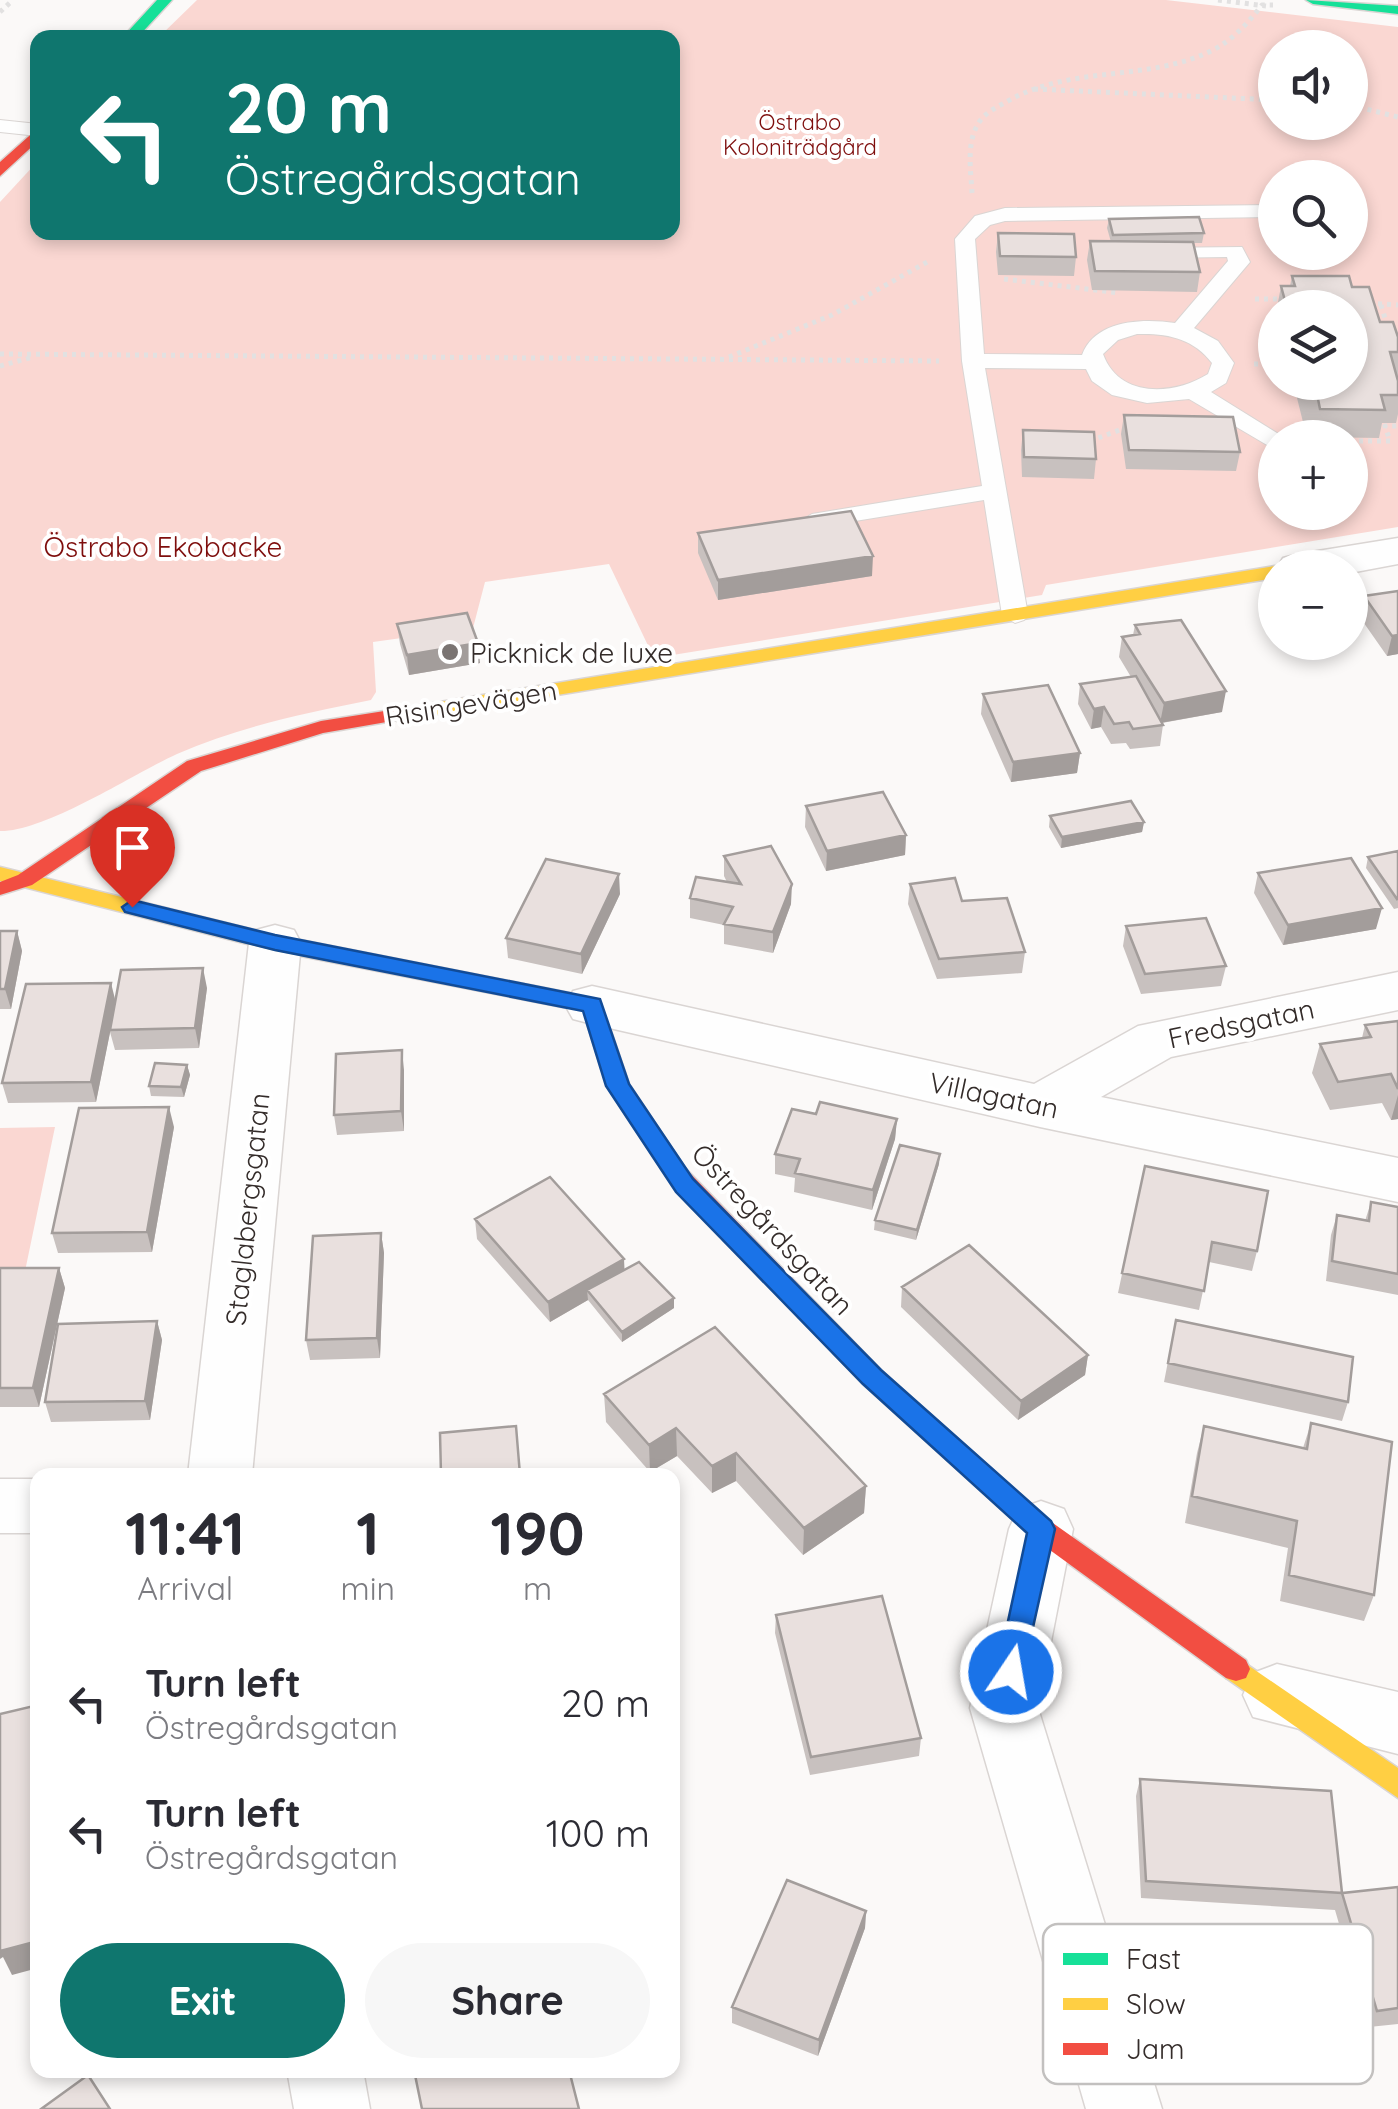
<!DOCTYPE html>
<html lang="en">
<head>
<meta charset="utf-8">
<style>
	:root { --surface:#fff; --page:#f7f7f7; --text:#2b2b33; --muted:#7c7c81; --accent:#0f766e }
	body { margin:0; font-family:Quicksand,sans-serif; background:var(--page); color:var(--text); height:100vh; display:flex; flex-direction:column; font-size:38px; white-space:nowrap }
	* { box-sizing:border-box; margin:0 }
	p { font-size:32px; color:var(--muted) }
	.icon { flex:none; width:55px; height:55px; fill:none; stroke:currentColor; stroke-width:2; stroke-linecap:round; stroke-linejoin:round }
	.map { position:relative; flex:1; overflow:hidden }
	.side { position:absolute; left:30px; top:1468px; width:650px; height:610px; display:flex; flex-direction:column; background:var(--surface); border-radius:20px; box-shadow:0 5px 15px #0003 }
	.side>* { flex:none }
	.guide { position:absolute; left:30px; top:30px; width:650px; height:210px; border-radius:20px; box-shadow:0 5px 15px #0003; background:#0f766e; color:#fff; overflow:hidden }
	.controls { position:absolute; left:1258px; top:30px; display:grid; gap:20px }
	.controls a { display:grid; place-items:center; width:110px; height:110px; border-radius:50%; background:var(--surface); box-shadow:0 5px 15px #0003; font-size:50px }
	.pin { position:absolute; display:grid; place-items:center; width:85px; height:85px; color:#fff; margin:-102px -42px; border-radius:50% 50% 50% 0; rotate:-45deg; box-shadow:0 0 10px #0007 }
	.pin .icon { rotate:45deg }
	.me { position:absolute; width:110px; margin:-55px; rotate:12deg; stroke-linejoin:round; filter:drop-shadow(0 0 8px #0008) }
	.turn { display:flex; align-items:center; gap:35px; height:210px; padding:0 30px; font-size:45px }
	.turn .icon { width:130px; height:130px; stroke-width:2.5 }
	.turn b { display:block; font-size:70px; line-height:85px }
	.eta { display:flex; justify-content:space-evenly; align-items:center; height:170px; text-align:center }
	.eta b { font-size:60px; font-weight:700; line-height:70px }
	.action { display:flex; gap:20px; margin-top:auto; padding:20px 30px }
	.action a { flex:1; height:115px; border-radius:60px; background:var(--accent); color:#fff; font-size:40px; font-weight:700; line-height:115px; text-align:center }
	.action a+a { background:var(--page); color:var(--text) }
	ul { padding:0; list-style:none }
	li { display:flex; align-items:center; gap:30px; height:130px; padding:0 30px }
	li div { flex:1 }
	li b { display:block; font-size:38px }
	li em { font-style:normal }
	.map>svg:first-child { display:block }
</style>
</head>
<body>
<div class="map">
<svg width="1398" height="2109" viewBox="0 0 1398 2109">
	<rect width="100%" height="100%" fill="#fbf9f8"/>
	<path fill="#fad7d2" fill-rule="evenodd" d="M 197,0 L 1166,0 L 1398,27 L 1398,527 L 1046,585 L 1042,595 L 654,658 L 609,564 L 485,582 L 473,628 L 373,642 L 376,692 L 371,700 C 305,713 239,727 177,754 C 133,774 45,832 0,831 L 0,202 L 37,162 L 38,232 L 672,232 L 672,38 L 159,37 ZM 1275,48 L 1350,48 L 1350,122 L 1275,122 ZM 1275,178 L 1350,178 L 1350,252 L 1275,252 ZM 1275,308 L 1350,308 L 1350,382 L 1275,382 ZM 1275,438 L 1350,438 L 1350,512 L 1275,512 Z
		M 55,1127 L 24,1276 L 0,1277 L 0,1128 Z"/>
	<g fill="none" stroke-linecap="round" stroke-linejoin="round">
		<g stroke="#dad5d3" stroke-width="2">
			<path id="lane" d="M 0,120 L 38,124 L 38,136 L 0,132 Z
				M 1275,205 L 1275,217 L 1005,221 L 990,225 L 975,239 L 984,354 L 1082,355 C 1095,320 1142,318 1175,323 L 1228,261 L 1227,257 L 1156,258 L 1149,256 L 1145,252 L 1149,248 L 1242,247 L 1250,262 L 1194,328 L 1218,341 L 1234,363 L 1226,383 L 1211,392 L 1285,438 L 1275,438 L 1275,447 L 1267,445 L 1189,399 L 1147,403 L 1112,395 L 1092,381 L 1086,369 L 985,368 L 1028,615 L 1024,620 L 1015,623 L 1002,615 L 984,500 L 812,528 L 800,521 L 812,514 L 982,486 L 962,361 L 955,239 L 975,216 L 1005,208 ZM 1137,334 C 1167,333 1193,338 1212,363 L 1208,374 C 1173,396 1119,398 1103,354 L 1118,340 Z"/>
		</g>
		<g stroke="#dad5d3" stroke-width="3">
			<path id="street" d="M 1398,538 L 1398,564 L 1350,573 L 1350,568 L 1277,568 L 1283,558 L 1299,554 Z
				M 275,925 L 294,930 L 301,943 L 252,1475 L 188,1475 L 249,943 L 256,930 Z
				M 1398,972 L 1398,1010 L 1171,1057 L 1101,1097 L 1398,1158 L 1398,1202 L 1040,1127 L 592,1024 L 573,1019 L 565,1005 L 573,991 L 592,986 L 1034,1084 L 1138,1026 Z
				M 0,1479 L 38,1479 L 38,1533 L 0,1533 Z
				M 1041,1501 L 1064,1509 L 1073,1529 L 1038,1708 L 1162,2109 L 1086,2109 L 970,1708 L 1009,1529 L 1018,1509 Z
				M 1277,1664 L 1398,1692 L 1398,1754 L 1253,1717 L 1243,1695 L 1253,1673 Z
				M 287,2070 L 363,2070 L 370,2109 L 294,2109 Z"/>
		</g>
		<g stroke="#dad5d3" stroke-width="3">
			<path id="fast" d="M 157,0 L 172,0 L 137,38 L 122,38 Z
				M 1306,0 L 1398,6 L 1398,14 L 1313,4 Z"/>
		</g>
		<g stroke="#dad5d3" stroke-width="3">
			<path id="slow" d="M 1275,566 L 1279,568 L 1275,568 L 1275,578 L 397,721 L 387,715 L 397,709 Z
				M 0,867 L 275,935 L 600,999 L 629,1084 L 689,1174 L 685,1180 L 669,1180 L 607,1086 L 583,1011 L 275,951 L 0,881 Z
				M 1236,1657 L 1398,1768 L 1398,1798 L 1226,1678 L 1222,1669 L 1226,1660 Z"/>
		</g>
		<g stroke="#dad5d3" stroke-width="3">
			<path id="jam" d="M 38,128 L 38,141 L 0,176 L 0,162 Z
				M 397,709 L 404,711 L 407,715 L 404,719 L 323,733 L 201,771 L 32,885 L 0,895 L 0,882 L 18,875 L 187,761 L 321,721 Z
				M 677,1165 L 685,1168 L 881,1370 L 1050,1521 L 1246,1660 L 1250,1669 L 1246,1678 L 1236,1681 L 1226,1678 L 1032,1537 L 863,1384 L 669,1180 L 665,1174 L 669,1168 Z"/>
		</g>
		<path stroke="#e2e1e1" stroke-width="5" stroke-dasharray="4 5" stroke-linecap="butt" d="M 1218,0 L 1266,6
			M 0,12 L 13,0
			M 1034,89 L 1275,100
			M 1350,105 L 1398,117
			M 972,193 C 971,171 966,144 978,124 C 984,113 997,107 1008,101 C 1071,65 1147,82 1211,51 C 1233,40 1247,24 1262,5 L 1273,5
			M 1004,279 L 1120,293
			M 1255,299 L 1287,299
			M 1369,303 L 1398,305
			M 1381,305 L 1388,328
			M 0,354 L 939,361
			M 729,357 L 832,315 L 929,261
			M 1254,364 L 1275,364
			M 0,366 L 33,357
			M 1090,441 L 1125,428
			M 1350,441 L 1390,441 L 1385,426 L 1398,426"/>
		<use href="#lane" fill="#fefefe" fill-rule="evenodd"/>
		<use href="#street" fill="#fefefe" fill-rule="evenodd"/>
		<use href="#fast" fill="#16e098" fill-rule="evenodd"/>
		<use href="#slow" fill="#ffcf43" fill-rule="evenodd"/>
		<use href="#jam" fill="#f24e42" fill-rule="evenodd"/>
	</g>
	<path fill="#c8c1bf" d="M 1109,219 L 1204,233 L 1202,243 L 1193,243 L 1200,272 L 1197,292 L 1092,290 L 1087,260 L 1090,241 L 1111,242 L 1107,228 Z
		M 998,233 L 1076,257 L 1074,276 L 998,275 L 996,252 Z
		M 1292,276 L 1352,287 L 1380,322 L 1398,337 L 1398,414 L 1396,423 L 1382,423 L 1379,438 L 1315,437 L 1311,422 L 1303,422 L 1293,382 L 1350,382 L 1350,308 L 1277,308 L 1281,286 L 1290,286 Z
		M 1124,415 L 1240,452 L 1236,471 L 1126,469 L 1121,434 Z
		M 1023,430 L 1096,459 L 1094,479 L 1022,477 L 1021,450 Z
		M 698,533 L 872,576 L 718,600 L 698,553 Z
		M 1398,591 L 1398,654 L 1387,656 L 1359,616 L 1364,596 Z
		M 397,624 L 480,663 L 409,675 L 400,644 Z
		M 1135,625 L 1222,712 L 1162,723 L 1163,725 L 1160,746 L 1130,749 L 1126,743 L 1111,744 L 1101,727 L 1091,729 L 1078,704 L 1080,684 L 1131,677 L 1119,657 L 1122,637 L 1133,635 Z
		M 983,694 L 1080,753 L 1077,773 L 1011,782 L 981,714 Z
		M 806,806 L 906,835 L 905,855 L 826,871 L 805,827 Z
		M 1050,816 L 1144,822 L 1142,832 L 1061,848 L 1049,827 Z
		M 1398,851 L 1398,908 L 1394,909 L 1366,868 L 1368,857 Z
		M 724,856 L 791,904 L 773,953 L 724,944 L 724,925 L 690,918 L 690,898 L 727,882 L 724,876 Z
		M 1258,873 L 1376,929 L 1283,945 L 1254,893 Z
		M 910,884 L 962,901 L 1025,952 L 1022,973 L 937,979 L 908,904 Z
		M 620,894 L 582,974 L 508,958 L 506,938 Z
		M 1126,926 L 1226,966 L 1221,986 L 1141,994 L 1123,946 Z
		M 0,931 L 17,931 L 22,951 L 11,1009 L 0,1009 Z
		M 207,988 L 199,1048 L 115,1050 L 110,1032 L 96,1102 L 8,1103 L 2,1083 L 115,1000 Z
		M 1398,1021 L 1398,1119 L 1391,1120 L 1382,1103 L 1330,1110 L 1312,1073 L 1320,1044 L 1362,1038 L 1365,1025 Z
		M 187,1065 L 190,1075 L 184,1097 L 151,1096 L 149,1086 Z
		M 404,1070 L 404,1131 L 337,1135 L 334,1115 Z
		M 816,1114 L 897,1119 L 895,1139 L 872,1210 L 794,1192 L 795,1178 L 775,1174 L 775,1154 Z
		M 174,1127 L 152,1252 L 58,1253 L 52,1233 Z
		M 939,1164 L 916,1240 L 874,1230 L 875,1220 Z
		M 1145,1166 L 1257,1251 L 1252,1271 L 1209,1262 L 1199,1310 L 1118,1293 Z
		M 1371,1202 L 1398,1207 L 1398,1295 L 1326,1281 L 1331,1235 L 1337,1215 L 1365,1221 Z
		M 475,1219 L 624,1259 L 624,1270 L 674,1308 L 622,1342 L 588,1300 L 550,1322 L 477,1239 Z
		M 381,1233 L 384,1253 L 380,1358 L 310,1360 L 306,1340 Z
		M 0,1268 L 59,1268 L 65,1288 L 39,1407 L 0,1407 Z
		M 902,1287 L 1088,1355 L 1085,1375 L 1018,1420 L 901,1307 Z
		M 1176,1320 L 1348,1402 L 1342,1421 L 1164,1382 Z
		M 157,1321 L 162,1340 L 150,1420 L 51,1422 L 45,1402 Z
		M 604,1394 L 866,1486 L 864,1513 L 803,1555 L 736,1481 L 712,1493 L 677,1456 L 650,1472 L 606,1422 Z
		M 1311,1423 L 1374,1595 L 1364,1621 L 1280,1601 L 1288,1548 L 1185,1523 L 1197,1453 L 1204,1426 L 1303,1448 Z
		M 776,1615 L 921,1738 L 919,1756 L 810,1775 L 775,1633 Z
		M 1140,1779 L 1342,1893 L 1398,1887 L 1398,2024 L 1369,2027 L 1335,1910 L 1141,1898 L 1136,1796 Z
		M 866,1911 L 865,1928 L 818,2056 L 732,2023 L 732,2007 Z"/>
	<path fill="#a39d9b" d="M 873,556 L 872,576 L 718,600 L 718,580 Z
		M 1398,635 L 1398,654 L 1387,656 L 1392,636 Z
		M 478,643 L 480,663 L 409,675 L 407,655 Z
		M 1226,691 L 1222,712 L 1160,723 L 1164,703 Z
		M 1104,707 L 1101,727 L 1091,729 L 1094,709 Z
		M 1080,753 L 1077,773 L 1011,782 L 1013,762 Z
		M 1144,822 L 1142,832 L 1061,848 L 1062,837 Z
		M 906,835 L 905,855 L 826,871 L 827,851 Z
		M 619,874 L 620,894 L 582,974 L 581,954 Z
		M 792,884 L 791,904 L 773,953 L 773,932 Z
		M 1382,908 L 1376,929 L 1283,945 L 1288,925 Z
		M 17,931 L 22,951 L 11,1009 L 5,989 Z
		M 203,968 L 207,988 L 199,1048 L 195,1028 Z
		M 111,983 L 116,1003 L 96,1102 L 91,1082 Z
		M 402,1050 L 404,1070 L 404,1131 L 401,1111 Z
		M 187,1065 L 190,1075 L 184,1097 L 181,1087 Z
		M 1398,1095 L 1398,1119 L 1391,1120 Z
		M 169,1107 L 174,1127 L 152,1252 L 147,1232 Z
		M 897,1119 L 895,1139 L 872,1210 L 873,1190 Z
		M 940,1154 L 939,1164 L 916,1240 L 917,1230 Z
		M 381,1233 L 384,1253 L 380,1358 L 377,1338 Z
		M 624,1259 L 625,1279 L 587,1290 L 588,1300 L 550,1322 L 548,1302 Z
		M 59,1268 L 65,1288 L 39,1407 L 33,1388 Z
		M 674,1298 L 674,1308 L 622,1342 L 622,1332 Z
		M 157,1321 L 162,1340 L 150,1420 L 145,1401 Z
		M 1088,1355 L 1085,1375 L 1018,1420 L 1021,1401 Z
		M 676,1428 L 677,1456 L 650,1472 L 649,1445 Z
		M 736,1453 L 736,1481 L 712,1493 L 712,1466 Z
		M 866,1486 L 864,1513 L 803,1555 L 804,1528 Z
		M 866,1911 L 865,1928 L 818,2056 L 819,2040 Z
		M 0,1937 L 38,1941 L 38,1968 L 12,1975 L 3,1957 L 0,1959 Z"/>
	<path fill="#e9e0de" stroke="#a39d9b" stroke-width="2.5" d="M 1199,217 L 1204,233 L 1113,235 L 1109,219 Z
		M 998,233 L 1074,234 L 1076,257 L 1000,256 Z
		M 1090,241 L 1193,242 L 1200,272 L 1095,271 Z
		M 1292,276 L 1349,276 L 1352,287 L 1369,287 L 1380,322 L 1393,322 L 1398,337 L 1398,352 L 1390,352 L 1398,381 L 1398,395 L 1381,395 L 1385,410 L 1320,409 L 1317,394 L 1309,394 L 1306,382 L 1350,382 L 1350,308 L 1287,308 L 1281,286 L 1295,286 Z
		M 1124,415 L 1233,417 L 1240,452 L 1129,450 Z
		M 1023,430 L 1094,432 L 1096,459 L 1024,457 Z
		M 851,511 L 873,556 L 718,580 L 698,533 Z
		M 1398,591 L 1398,635 L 1392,636 L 1364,596 Z
		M 467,613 L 478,643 L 407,655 L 397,624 Z
		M 1181,620 L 1226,691 L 1164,703 L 1122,637 L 1140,634 L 1135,625 Z
		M 1136,676 L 1163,725 L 1133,729 L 1129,722 L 1114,724 L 1104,707 L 1094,709 L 1080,684 Z
		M 1048,685 L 1080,753 L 1013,762 L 983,694 Z
		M 883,792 L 906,835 L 827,851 L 806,806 Z
		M 1131,801 L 1144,822 L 1062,837 L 1050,816 Z
		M 771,846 L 792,884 L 773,932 L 724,924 L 733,907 L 690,898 L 696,877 L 741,884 L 724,856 Z
		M 1398,851 L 1398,898 L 1397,899 L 1368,857 Z
		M 1351,858 L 1382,908 L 1288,925 L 1258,873 Z
		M 546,859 L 619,874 L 581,954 L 506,938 Z
		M 955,878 L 962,901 L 1007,898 L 1025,952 L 939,959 L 910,884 Z
		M 1206,918 L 1226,966 L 1145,974 L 1126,926 Z
		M 0,931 L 17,931 L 5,989 L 0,989 Z
		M 203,968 L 195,1028 L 110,1030 L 121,970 Z
		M 111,983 L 91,1082 L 2,1083 L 26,984 Z
		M 1398,1021 L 1398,1089 L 1391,1074 L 1338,1082 L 1320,1044 L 1371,1037 L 1365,1025 Z
		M 402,1050 L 401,1111 L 334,1115 L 336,1054 Z
		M 155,1063 L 187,1065 L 181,1087 L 149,1086 Z
		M 820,1102 L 897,1119 L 873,1190 L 795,1173 L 800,1159 L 775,1154 L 792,1109 L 816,1114 Z
		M 169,1107 L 147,1232 L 52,1233 L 79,1108 Z
		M 900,1145 L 940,1154 L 917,1230 L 875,1220 Z
		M 1145,1166 L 1268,1191 L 1257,1251 L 1212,1242 L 1204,1291 L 1122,1273 Z
		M 550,1177 L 624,1259 L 548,1302 L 475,1219 Z
		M 1371,1202 L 1398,1207 L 1398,1274 L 1332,1261 L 1337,1215 L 1369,1221 Z
		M 381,1233 L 377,1338 L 306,1340 L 313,1236 Z
		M 969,1245 L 1088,1355 L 1021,1401 L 902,1287 Z
		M 639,1262 L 674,1298 L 622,1332 L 587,1290 Z
		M 0,1268 L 59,1268 L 33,1388 L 0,1388 Z
		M 1176,1320 L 1353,1357 L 1348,1402 L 1168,1363 Z
		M 157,1321 L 145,1401 L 45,1402 L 58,1324 Z
		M 715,1327 L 866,1486 L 804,1528 L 736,1453 L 712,1466 L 676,1428 L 649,1445 L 604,1394 Z
		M 1311,1423 L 1392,1442 L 1374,1595 L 1289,1575 L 1297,1521 L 1192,1496 L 1204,1426 L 1307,1449 Z
		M 516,1426 L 520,1475 L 441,1475 L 440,1433 Z
		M 882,1596 L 921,1738 L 811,1757 L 776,1615 Z
		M 38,1705 L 38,1941 L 0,1951 L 0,1714 Z
		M 1140,1779 L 1331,1791 L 1342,1893 L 1398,1887 L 1398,2008 L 1377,2011 L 1342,1893 L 1146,1881 Z
		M 787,1880 L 866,1911 L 819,2040 L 732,2007 Z
		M 414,2070 L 569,2070 L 579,2109 L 422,2109 Z
		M 88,2075 L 110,2109 L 41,2109 Z"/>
	<path fill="#1a73e8" stroke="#114b97" stroke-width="2.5" d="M 132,900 L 275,935 L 600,999 L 629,1084 L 693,1179 L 881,1370 L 1051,1521 L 1055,1529 L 1021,1681 L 1011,1685 L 1001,1681 L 997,1672 L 1027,1533 L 863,1384 L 676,1192 L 606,1086 L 583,1011 L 275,950 L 125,912 L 122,907 Z"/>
	<circle fill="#7a7472" stroke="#fff" stroke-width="4" cx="450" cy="652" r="10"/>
	<g text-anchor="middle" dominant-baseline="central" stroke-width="8" stroke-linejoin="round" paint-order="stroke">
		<g font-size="22" fill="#7e0d0c" stroke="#fff">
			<text x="800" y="122">Östrabo<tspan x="800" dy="25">Koloniträdgård</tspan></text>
		</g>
		<g font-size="28" fill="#7e0d0c" stroke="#fff">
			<text x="163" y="546">Östrabo Ekobacke</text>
		</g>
		<g font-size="28" fill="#342c2a" stroke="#fff" text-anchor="start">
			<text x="470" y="652">Picknick de luxe</text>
		</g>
		<g font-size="28" fill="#342c2a" stroke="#fff">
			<text transform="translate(471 703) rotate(-9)">Risingevägen</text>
			<text transform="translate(1241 1023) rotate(-12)">Fredsgatan</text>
			<text transform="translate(994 1095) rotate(12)">Villagatan</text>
			<text transform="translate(247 1209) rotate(-84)">Staglabergsgatan</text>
			<text transform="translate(773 1229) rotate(47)">Östregårdsgatan</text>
		</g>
	</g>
	<rect x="1043" y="1924" width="330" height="160" rx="15" fill="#fff" stroke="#c2c0bf" stroke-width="2.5"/>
	<rect x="1063" y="1953" width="45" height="12" fill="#16e098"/>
	<rect x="1063" y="1998" width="45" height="12" fill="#ffcf43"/>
	<rect x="1063" y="2043" width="45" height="12" fill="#f24e42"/>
	<g font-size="28" fill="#342c2a">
		<text x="1126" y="1969">Fast</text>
		<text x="1126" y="2014">Slow</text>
		<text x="1126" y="2059">Jam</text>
	</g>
</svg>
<div class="controls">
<a><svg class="icon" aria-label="sound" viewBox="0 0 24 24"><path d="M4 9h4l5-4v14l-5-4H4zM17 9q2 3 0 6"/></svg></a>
<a><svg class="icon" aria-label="search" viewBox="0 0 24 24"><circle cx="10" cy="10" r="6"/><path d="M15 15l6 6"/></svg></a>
<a><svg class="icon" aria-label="layers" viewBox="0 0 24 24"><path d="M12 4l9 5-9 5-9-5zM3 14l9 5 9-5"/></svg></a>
<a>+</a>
<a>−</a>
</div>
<div class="pin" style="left:132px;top:907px;background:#d93025"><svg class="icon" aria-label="arrive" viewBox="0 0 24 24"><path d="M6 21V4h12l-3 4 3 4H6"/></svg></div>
<svg class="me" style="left:1011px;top:1672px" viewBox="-20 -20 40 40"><circle r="17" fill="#1a73e8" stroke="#fff" stroke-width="3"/><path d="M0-11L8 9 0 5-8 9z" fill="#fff"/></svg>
<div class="guide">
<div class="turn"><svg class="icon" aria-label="left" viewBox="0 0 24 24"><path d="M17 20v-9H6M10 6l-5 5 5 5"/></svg><div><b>20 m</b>Östregårdsgatan</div></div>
</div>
<section class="side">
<div class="eta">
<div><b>11:41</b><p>Arrival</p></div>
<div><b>1</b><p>min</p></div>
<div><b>190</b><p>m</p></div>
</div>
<ul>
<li><svg class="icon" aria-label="left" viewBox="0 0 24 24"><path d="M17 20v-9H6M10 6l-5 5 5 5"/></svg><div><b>Turn left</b><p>Östregårdsgatan</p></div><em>20 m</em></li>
<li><svg class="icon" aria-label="left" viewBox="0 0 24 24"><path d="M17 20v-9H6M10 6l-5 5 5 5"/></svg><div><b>Turn left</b><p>Östregårdsgatan</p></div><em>100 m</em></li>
</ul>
<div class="action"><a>Exit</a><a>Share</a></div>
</section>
</div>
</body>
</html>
